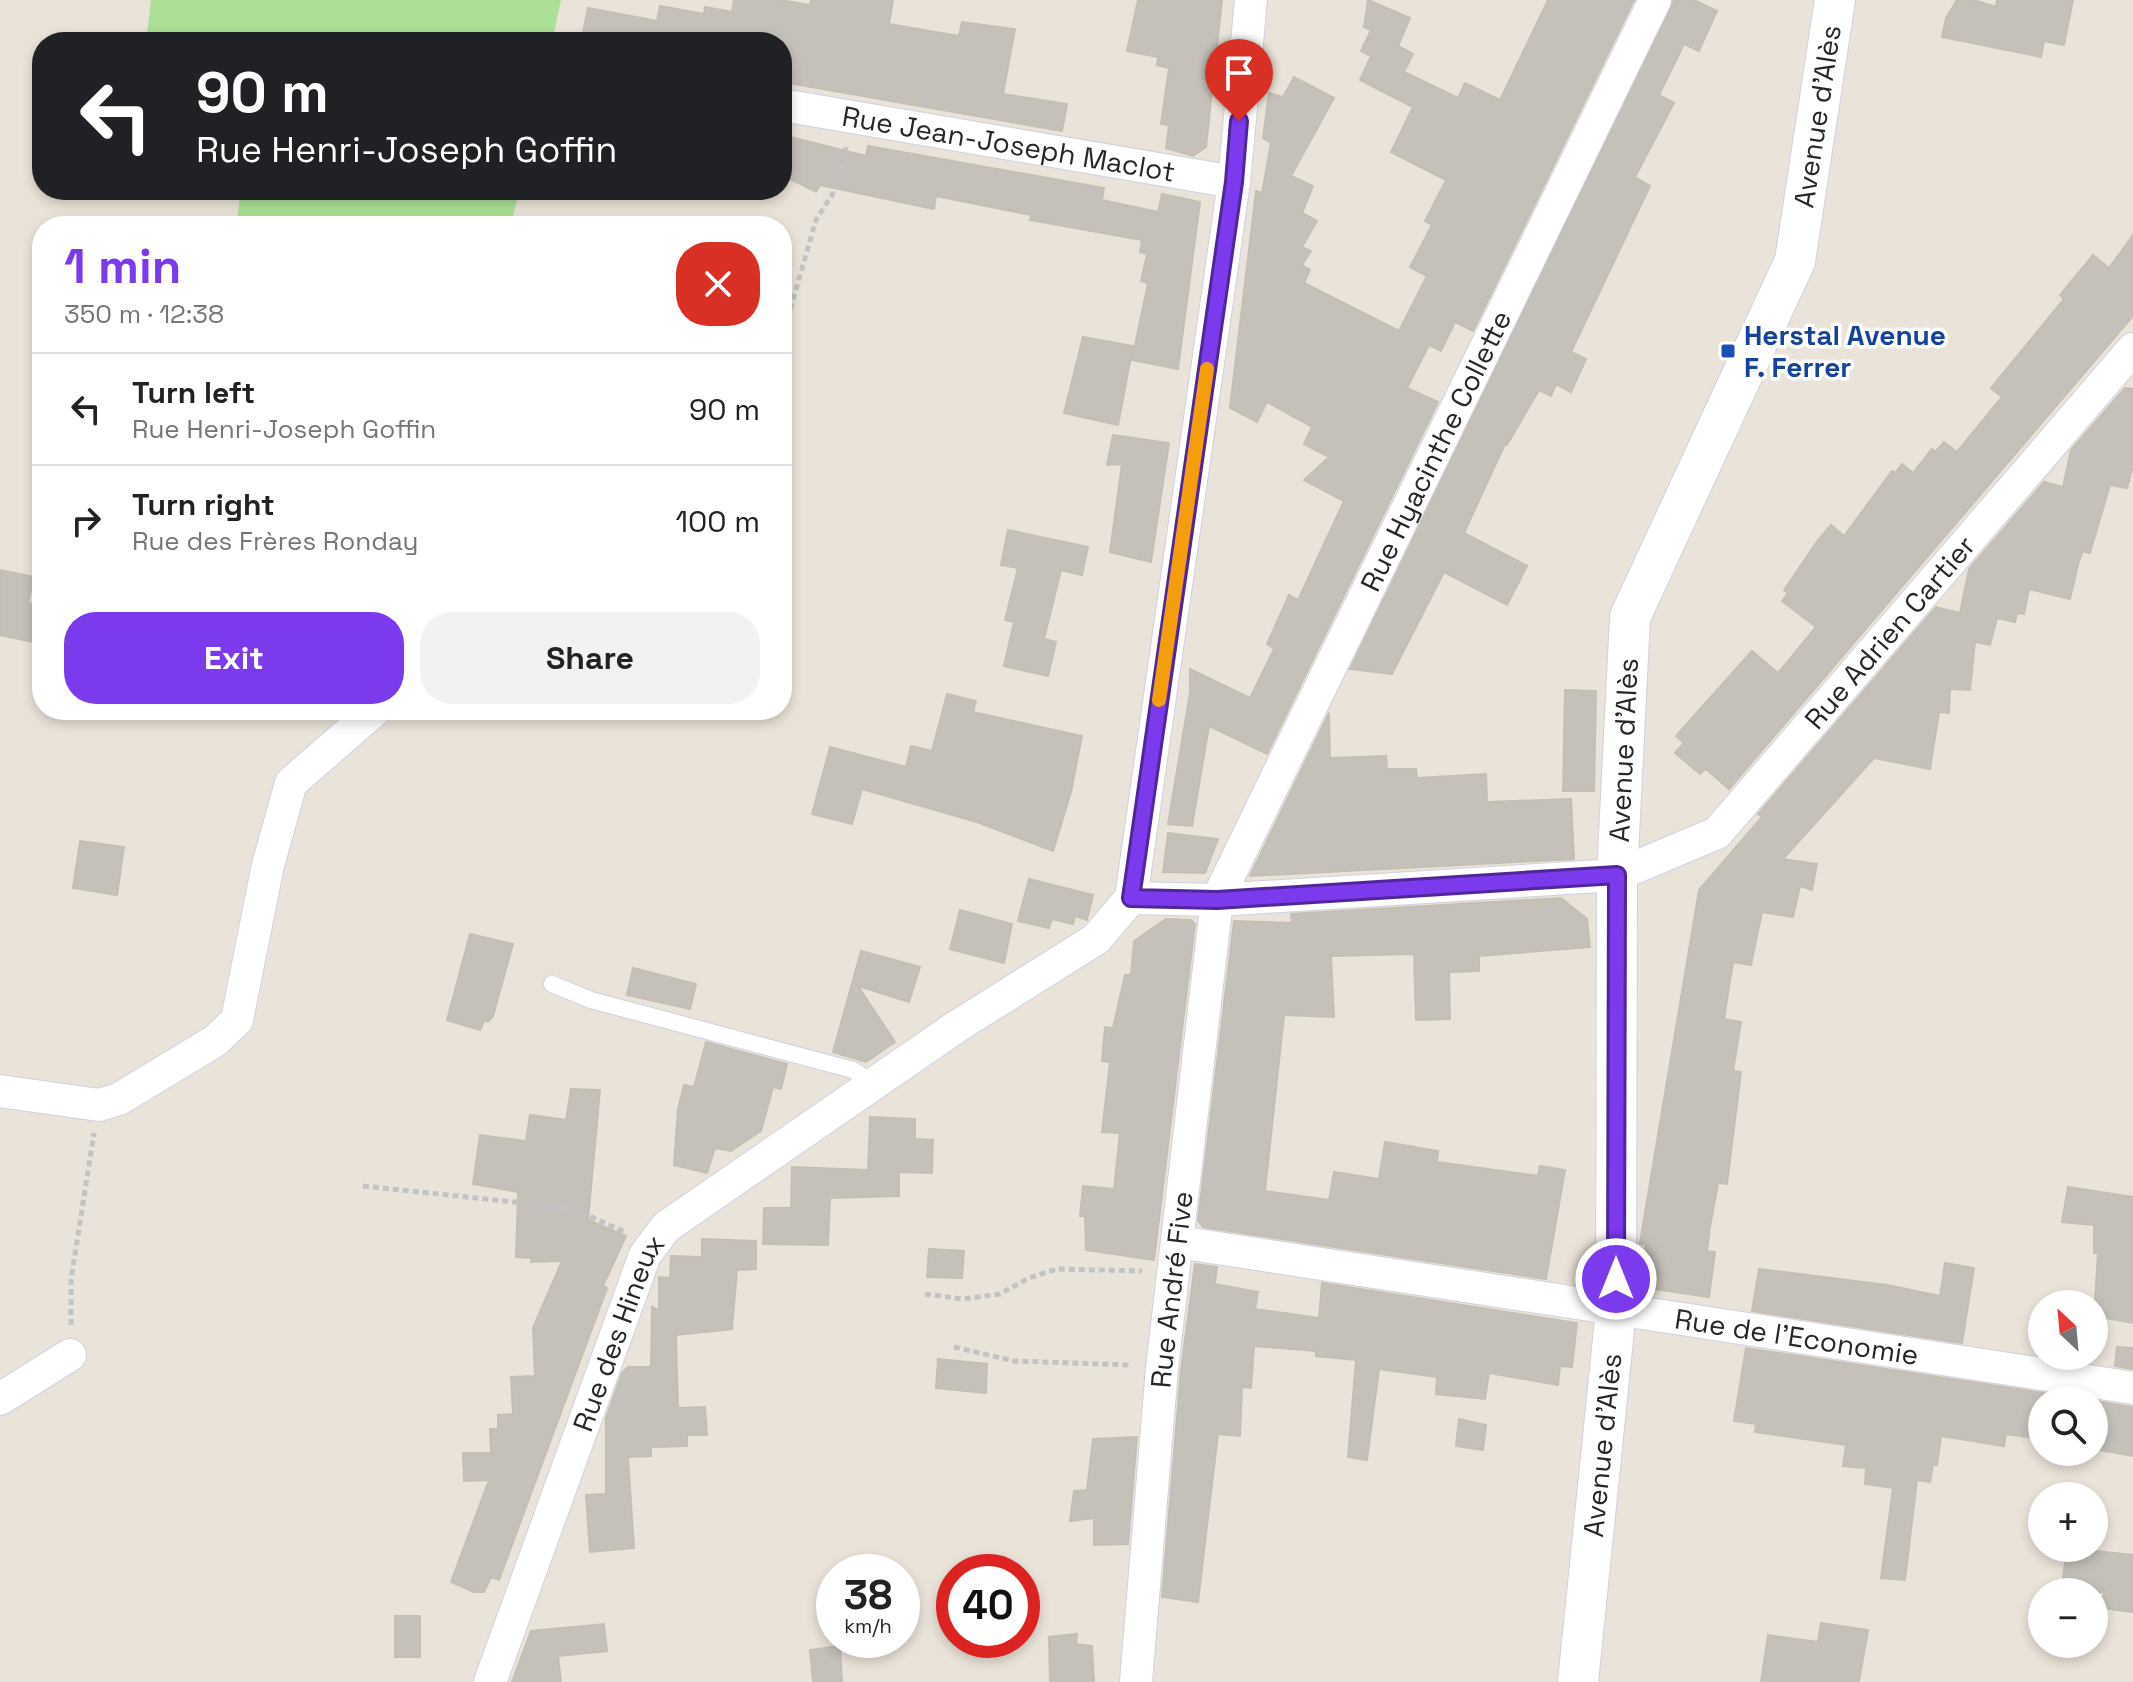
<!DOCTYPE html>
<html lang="en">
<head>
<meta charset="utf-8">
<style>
	:root { --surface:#fff; --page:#f2f2f2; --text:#222; --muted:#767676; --line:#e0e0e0; --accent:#7c3aed }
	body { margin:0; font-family:"Space Grotesk",sans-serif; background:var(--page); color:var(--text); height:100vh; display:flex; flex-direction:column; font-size:30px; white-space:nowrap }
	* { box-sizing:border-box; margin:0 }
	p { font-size:26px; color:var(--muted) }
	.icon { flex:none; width:44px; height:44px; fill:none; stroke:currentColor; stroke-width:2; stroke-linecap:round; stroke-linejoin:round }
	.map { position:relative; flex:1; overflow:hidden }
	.panel { position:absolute; left:32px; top:216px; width:760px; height:504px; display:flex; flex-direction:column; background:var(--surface); border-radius:32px; box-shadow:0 4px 12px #0003 }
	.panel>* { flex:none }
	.guide { position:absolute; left:32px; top:32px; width:760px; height:168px; border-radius:32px; box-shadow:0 4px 12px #0003; background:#202124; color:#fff; overflow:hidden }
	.needle { width:52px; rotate:334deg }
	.tools { position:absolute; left:2028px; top:1290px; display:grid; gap:16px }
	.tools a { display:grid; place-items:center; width:80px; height:80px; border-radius:50%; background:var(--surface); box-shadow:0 4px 12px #0003; font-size:40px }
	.speed { position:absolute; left:816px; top:1554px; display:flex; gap:16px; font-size:40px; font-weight:700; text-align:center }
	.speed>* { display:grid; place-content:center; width:104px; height:104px; border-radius:50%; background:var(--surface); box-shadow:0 4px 12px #0003; line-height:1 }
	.speed small { font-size:20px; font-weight:400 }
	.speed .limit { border:12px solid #d22; background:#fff; color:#111 }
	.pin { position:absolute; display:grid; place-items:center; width:68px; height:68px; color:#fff; margin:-82px -34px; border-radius:50% 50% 50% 0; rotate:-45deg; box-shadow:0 0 8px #0007 }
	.pin .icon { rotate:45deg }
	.me { position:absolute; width:88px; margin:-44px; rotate:0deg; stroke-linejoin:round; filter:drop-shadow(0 0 6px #0008) }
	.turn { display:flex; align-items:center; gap:28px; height:168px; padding:0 32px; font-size:36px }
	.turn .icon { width:104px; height:104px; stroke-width:2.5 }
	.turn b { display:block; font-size:56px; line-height:68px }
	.round { display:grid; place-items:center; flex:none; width:84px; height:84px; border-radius:32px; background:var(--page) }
	.head { display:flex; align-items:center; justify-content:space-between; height:136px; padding:0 32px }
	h1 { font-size:48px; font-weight:600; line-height:60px; color:var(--accent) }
	.cta { display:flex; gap:16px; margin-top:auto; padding:16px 32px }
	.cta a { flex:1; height:92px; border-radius:32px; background:var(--accent); color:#fff; font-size:32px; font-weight:600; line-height:92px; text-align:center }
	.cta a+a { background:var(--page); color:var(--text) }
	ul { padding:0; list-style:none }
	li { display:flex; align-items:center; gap:24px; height:112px; padding:0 32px; border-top:2px solid var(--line) }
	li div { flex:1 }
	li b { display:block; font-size:30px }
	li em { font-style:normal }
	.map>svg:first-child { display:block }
</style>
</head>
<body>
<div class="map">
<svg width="2133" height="1682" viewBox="0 0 2133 1682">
	<rect width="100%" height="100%" fill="#eae3d9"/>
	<path fill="#ace096" d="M 151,0 L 561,0 L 552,42 L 146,42 Z
		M 241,190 L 519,190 L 511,226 L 236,226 Z"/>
	<path fill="#c5c0b9" stroke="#c5bfb3" stroke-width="2" d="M 734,0 L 780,0 L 810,5 L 811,0 L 893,0 L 889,24 L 959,36 L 962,22 L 1015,29 L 1003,94 L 1067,104 L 1062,131 L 782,82 L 782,42 L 581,42 L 588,8 L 657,21 L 660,6 L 704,14 L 705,7 L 732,12 Z
		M 1138,0 L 1222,0 L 1206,147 L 1193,156 L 1166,148 L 1169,125 L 1161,124 L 1169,68 L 1157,65 L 1158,57 L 1127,51 Z
		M 1368,0 L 1410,18 L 1398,46 L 1413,54 L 1404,72 L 1458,98 L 1465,83 L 1500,100 L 1548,0 L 1634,0 L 1473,331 L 1455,322 L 1441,351 L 1429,345 L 1407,388 L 1438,402 L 1267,754 L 1209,726 L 1192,826 L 1168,824 L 1190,693 L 1190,669 L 1250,698 L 1274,649 L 1267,644 L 1289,595 L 1298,600 L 1344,501 L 1304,480 L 1329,457 L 1304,444 L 1312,427 L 1267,402 L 1257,422 L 1230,408 L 1256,191 L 1262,193 L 1271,143 L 1263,138 L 1269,93 L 1283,97 L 1294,77 L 1334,98 L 1291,176 L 1313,186 L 1302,213 L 1317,221 L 1302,247 L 1311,251 L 1302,265 L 1310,270 L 1304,283 L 1399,331 L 1427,276 L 1410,267 L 1432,225 L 1425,221 L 1446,180 L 1391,152 L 1413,107 L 1360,80 L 1371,56 L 1361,51 L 1371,30 L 1364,27 Z
		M 1674,0 L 1694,0 L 1717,11 L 1699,51 L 1684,44 L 1659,95 L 1674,103 L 1635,177 L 1650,186 L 1571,352 L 1586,359 L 1571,392 L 1556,384 L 1551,396 L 1539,390 L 1507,445 L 1505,444 L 1464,533 L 1527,566 L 1507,605 L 1444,572 L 1392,674 L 1350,669 Z
		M 1957,0 L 1974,0 L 1996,7 L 1997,0 L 2073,0 L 2064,45 L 2044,41 L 2041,57 L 1942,37 L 1946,18 Z
		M 782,135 L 866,156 L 868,146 L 1104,188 L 1102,200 L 1158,212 L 1162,194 L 1200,202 L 1178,369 L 1132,360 L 1148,283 L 1141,281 L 1147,254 L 1140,252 L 1142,240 L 1030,220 L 1031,215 L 936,196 L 934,209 L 820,185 L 816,192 L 782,175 Z
		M 2133,235 L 2133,316 L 1729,789 L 1706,769 L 1700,774 L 1675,753 L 1684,743 L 1676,736 L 1752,651 L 1778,673 L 1816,627 L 1782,601 L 1788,593 L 1784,590 L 1818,540 L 1831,525 L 1844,536 L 1892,471 L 1895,473 L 1902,464 L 1913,473 L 1932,449 L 1935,452 L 1944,442 L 1957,452 L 2002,397 L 1991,388 L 2064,299 L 2060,295 L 2093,255 L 2109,268 Z
		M 1083,337 L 1133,346 L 1118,425 L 1064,413 Z
		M 2125,388 L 2133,389 L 2133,466 L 2127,488 L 2110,485 L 2090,553 L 2083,551 L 2079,561 L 2070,599 L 2029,589 L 2024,614 L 2017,613 L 2015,622 L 1997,618 L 1990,645 L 1975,642 L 1970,690 L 1950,689 L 1949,713 L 1939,712 L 1930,769 L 1874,758 L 1783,859 L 1817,864 L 1812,890 L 1800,886 L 1793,917 L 1762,912 L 1751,965 L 1733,962 L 1724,1019 L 1741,1022 L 1733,1071 L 1741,1072 L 1727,1184 L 1718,1183 L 1710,1227 L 1707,1251 L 1715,1252 L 1709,1297 L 1641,1287 L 1646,1244 L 1640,1243 L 1699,890 L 1762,817 L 1758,814 L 1936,607 L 1960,613 L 1969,569 L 2044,482 L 2063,487 L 2071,450 Z
		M 1113,435 L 1169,443 L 1151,562 L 1110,552 L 1122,464 L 1107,465 Z
		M 1008,530 L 1088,547 L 1082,575 L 1061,570 L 1044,639 L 1056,642 L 1048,676 L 1004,666 L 1014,622 L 1005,620 L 1018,568 L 1001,565 Z
		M 0,570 L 34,577 L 28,603 L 42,606 L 42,644 L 0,635 Z
		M 1565,690 L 1596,691 L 1594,791 L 1563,791 Z
		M 947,694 L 976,701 L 973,712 L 1082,736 L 1071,792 L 1053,851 L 977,822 L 862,789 L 852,824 L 812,814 L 830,747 L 906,767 L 911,746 L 932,751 Z
		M 1329,713 L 1330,758 L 1386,756 L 1387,769 L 1416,769 L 1417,778 L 1486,774 L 1487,802 L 1571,799 L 1574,859 L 1250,876 Z
		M 1168,833 L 1218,839 L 1205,873 L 1163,872 Z
		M 80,841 L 124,847 L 117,895 L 73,888 Z
		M 1029,879 L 1093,895 L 1087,920 L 1075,916 L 1073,924 L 1052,919 L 1049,928 L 1018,921 Z
		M 1561,898 L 1587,919 L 1590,947 L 1479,956 L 1479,971 L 1449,972 L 1450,1019 L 1416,1020 L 1414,954 L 1331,956 L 1334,1017 L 1284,1015 L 1265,1191 L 1329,1200 L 1334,1172 L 1379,1179 L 1385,1142 L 1438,1151 L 1437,1162 L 1538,1176 L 1540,1166 L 1565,1170 L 1546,1279 L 1203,1227 L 1198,1221 L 1234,921 L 1292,923 L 1291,914 Z
		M 960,910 L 1012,924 L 1004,963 L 950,949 Z
		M 1166,919 L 1191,920 L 1195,924 L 1154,1260 L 1086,1250 L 1085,1216 L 1080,1216 L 1083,1186 L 1114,1189 L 1120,1133 L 1102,1132 L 1110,1062 L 1102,1061 L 1105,1027 L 1113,1028 L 1125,975 L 1131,975 L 1134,941 Z
		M 470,934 L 513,944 L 493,1016 L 488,1022 L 484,1021 L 480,1030 L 447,1020 Z
		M 861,951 L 920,967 L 909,1002 L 858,986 L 895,1042 L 866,1062 L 833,1052 Z
		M 633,968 L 696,984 L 690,1009 L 627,995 Z
		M 706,1042 L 787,1064 L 781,1089 L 773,1087 L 761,1131 L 731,1151 L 715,1148 L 707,1173 L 674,1165 L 678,1109 L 684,1085 L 694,1087 Z
		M 571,1089 L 600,1090 L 588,1220 L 626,1236 L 603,1286 L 607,1288 L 499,1580 L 491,1577 L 484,1592 L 474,1592 L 451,1582 L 489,1480 L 464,1481 L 463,1453 L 491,1453 L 490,1429 L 498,1429 L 498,1415 L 513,1414 L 511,1377 L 535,1376 L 533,1328 L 562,1261 L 531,1262 L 532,1258 L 516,1257 L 518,1192 L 473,1184 L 480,1135 L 526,1141 L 530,1115 L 566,1120 Z
		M 870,1117 L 915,1119 L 915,1139 L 933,1140 L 932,1173 L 899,1172 L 899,1196 L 830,1198 L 828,1245 L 763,1244 L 764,1208 L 791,1208 L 792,1167 L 868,1170 Z
		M 2068,1187 L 2133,1197 L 2133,1323 L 2094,1316 L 2098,1253 L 2094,1253 L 2094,1225 L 2062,1222 Z
		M 702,1239 L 756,1241 L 756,1269 L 737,1270 L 732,1329 L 676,1335 L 678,1408 L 705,1407 L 707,1435 L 687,1435 L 687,1446 L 651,1447 L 651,1456 L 628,1457 L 634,1548 L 590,1552 L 586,1495 L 606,1494 L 606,1418 L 622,1373 L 628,1367 L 651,1367 L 652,1307 L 659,1310 L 659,1277 L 670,1278 L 671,1256 L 702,1257 Z
		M 929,1249 L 964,1251 L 962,1278 L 927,1277 Z
		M 1945,1263 L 1974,1268 L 1962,1343 L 1752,1311 L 1759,1269 L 1887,1285 L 1940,1296 Z
		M 1195,1264 L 1217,1267 L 1215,1284 L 1258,1292 L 1255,1309 L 1319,1318 L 1322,1283 L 1577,1323 L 1572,1367 L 1560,1366 L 1558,1385 L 1489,1373 L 1485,1399 L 1436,1394 L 1437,1377 L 1379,1369 L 1367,1460 L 1348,1457 L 1356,1360 L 1316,1356 L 1316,1351 L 1254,1346 L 1251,1388 L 1242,1387 L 1240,1436 L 1218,1434 L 1198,1602 L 1162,1597 L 1181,1370 Z
		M 2117,1347 L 2133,1348 L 2133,1369 L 2115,1366 Z
		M 1746,1348 L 2043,1393 L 2082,1400 L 2042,1400 L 2042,1416 L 2031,1415 L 2028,1437 L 2006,1434 L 2004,1446 L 1941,1436 L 1937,1465 L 1933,1465 L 1930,1482 L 1917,1480 L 1905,1580 L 1881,1578 L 1893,1488 L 1865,1484 L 1866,1468 L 1843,1466 L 1846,1445 L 1755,1432 L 1756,1424 L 1734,1421 Z
		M 938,1359 L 987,1364 L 986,1393 L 936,1388 Z
		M 2094,1401 L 2133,1407 L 2133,1456 L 2094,1449 Z
		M 1459,1419 L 1486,1425 L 1483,1450 L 1456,1446 Z
		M 1137,1437 L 1128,1544 L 1094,1545 L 1094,1518 L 1070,1521 L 1074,1491 L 1087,1490 L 1093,1439 Z
		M 2067,1548 L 2133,1555 L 2133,1612 L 2101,1608 L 2104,1592 L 2061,1592 Z
		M 395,1616 L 420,1616 L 420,1657 L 395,1657 Z
		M 1821,1623 L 1868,1630 L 1859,1682 L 1761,1682 L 1768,1635 L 1818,1642 Z
		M 604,1624 L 607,1651 L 558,1656 L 561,1682 L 512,1682 L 531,1631 Z
		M 1077,1634 L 1076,1644 L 1092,1646 L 1094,1682 L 1050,1682 L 1049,1637 Z
		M 840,1646 L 842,1682 L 813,1682 L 810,1650 Z"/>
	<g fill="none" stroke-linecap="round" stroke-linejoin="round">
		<g stroke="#ced1e0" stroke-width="18">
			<path id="service" d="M 552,984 L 591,1000 L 853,1070 L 874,1084"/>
		</g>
		<g stroke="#ced1e0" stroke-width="34">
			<g id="minor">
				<path id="s1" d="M 782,105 L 1234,182"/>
				<path id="s2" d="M 1131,898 L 1217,900 L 1617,875 L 1717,833 L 2133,349"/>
				<path d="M 1131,898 L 1234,182 L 1251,0"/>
				<path d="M 0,1091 L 99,1105 L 119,1099 L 215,1041 L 237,1020 L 268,865 L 291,783 L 375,710"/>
				<path id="s3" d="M 1178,1242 L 2133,1388"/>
				<path d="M 0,1399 L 70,1355"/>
				<path id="s4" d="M 490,1682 L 645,1255 L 666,1227 L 956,1027 L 1096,939 L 1131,898"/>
				<path id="s5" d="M 1136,1682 L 1162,1368 L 1217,900 L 1655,0"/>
			</g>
		</g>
		<g stroke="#ced1e0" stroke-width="42">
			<g id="tertiary">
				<path id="s6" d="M 1578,1682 L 1616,1310 L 1617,875 L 1630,617 L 1795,261 L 1835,0"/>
			</g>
		</g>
		<path stroke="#c3c3c3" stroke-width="5" stroke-dasharray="6 4" stroke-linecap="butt" d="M 782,338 L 816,220 L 837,187 L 846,147
			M 363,1186 L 552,1206 L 580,1212 L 625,1232
			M 925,1294 L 963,1299 L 1000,1294 L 1029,1278 L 1057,1269 L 1142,1271
			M 71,1325 L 71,1280 L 94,1133
			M 954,1347 L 1014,1361 L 1132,1365"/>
		<use href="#service" stroke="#fff" stroke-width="16"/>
		<use href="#minor" stroke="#fff" stroke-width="32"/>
		<use href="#tertiary" stroke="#fff" stroke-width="40"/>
	</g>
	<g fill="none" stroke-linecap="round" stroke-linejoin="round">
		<g stroke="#51269a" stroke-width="20">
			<path id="route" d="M 1239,121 L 1234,182 L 1131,898 L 1217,900 L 1617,875 L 1616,1279"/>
		</g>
		<use href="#route" stroke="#7c3aed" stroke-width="14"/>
		<path stroke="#f59e0b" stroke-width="14" d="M 1159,700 L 1207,369"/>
	</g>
	<rect fill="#1a4fb4" stroke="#fff" stroke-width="3" x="1720" y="343" width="16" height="16" rx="4"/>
	<g text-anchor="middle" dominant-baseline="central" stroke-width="7" stroke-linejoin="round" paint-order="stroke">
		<g font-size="28" fill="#272727" stroke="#fff">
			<text stroke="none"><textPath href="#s6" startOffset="1606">Avenue d'Alès</textPath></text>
			<text stroke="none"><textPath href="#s1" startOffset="230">Rue Jean-Joseph Maclot</textPath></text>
			<text stroke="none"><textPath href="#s5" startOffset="1286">Rue Hyacinthe Collette</textPath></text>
			<text stroke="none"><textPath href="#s2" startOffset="860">Rue Adrien Cartier</textPath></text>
			<text stroke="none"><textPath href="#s6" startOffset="934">Avenue d'Alès</textPath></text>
			<text stroke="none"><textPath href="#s5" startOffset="394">Rue André Five</textPath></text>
			<text stroke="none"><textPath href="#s4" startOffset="372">Rue des Hineux</textPath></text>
			<text stroke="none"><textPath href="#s3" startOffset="626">Rue de l'Economie</textPath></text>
			<text stroke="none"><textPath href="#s6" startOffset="238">Avenue d'Alès</textPath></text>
		</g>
		<g font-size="28" font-weight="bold" fill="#164399" stroke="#fff" text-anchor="start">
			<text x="1744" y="335">Herstal Avenue<tspan x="1744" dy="32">F. Ferrer</tspan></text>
		</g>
	</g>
</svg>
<div class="tools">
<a><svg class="needle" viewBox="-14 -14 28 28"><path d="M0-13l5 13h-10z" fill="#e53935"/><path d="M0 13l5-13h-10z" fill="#767676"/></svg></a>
<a><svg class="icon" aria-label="search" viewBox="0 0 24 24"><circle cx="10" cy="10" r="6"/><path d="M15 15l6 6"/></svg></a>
<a>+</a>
<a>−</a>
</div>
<div class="speed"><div>38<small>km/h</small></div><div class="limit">40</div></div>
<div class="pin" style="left:1239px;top:121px;background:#d93025"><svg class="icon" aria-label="arrive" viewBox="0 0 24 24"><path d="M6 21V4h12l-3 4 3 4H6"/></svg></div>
<svg class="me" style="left:1616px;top:1279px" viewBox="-20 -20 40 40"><circle r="17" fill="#7c3aed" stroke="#fff" stroke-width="3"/><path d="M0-11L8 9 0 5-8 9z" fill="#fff"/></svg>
<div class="guide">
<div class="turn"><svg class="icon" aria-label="left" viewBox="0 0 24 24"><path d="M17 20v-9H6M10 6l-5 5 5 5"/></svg><div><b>90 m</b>Rue Henri-Joseph Goffin</div></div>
</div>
<section class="panel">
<div class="head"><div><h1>1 min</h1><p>350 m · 12:38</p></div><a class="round" style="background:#d93025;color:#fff"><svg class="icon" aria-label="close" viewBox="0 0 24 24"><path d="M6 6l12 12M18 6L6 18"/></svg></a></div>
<ul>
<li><svg class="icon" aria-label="left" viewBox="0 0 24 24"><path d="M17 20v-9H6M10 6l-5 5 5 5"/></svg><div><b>Turn left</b><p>Rue Henri-Joseph Goffin</p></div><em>90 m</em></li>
<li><svg class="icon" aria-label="right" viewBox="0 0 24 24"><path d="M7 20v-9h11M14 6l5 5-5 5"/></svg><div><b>Turn right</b><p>Rue des Frères Ronday</p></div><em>100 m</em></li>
</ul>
<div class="cta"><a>Exit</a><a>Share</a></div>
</section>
</div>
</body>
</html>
